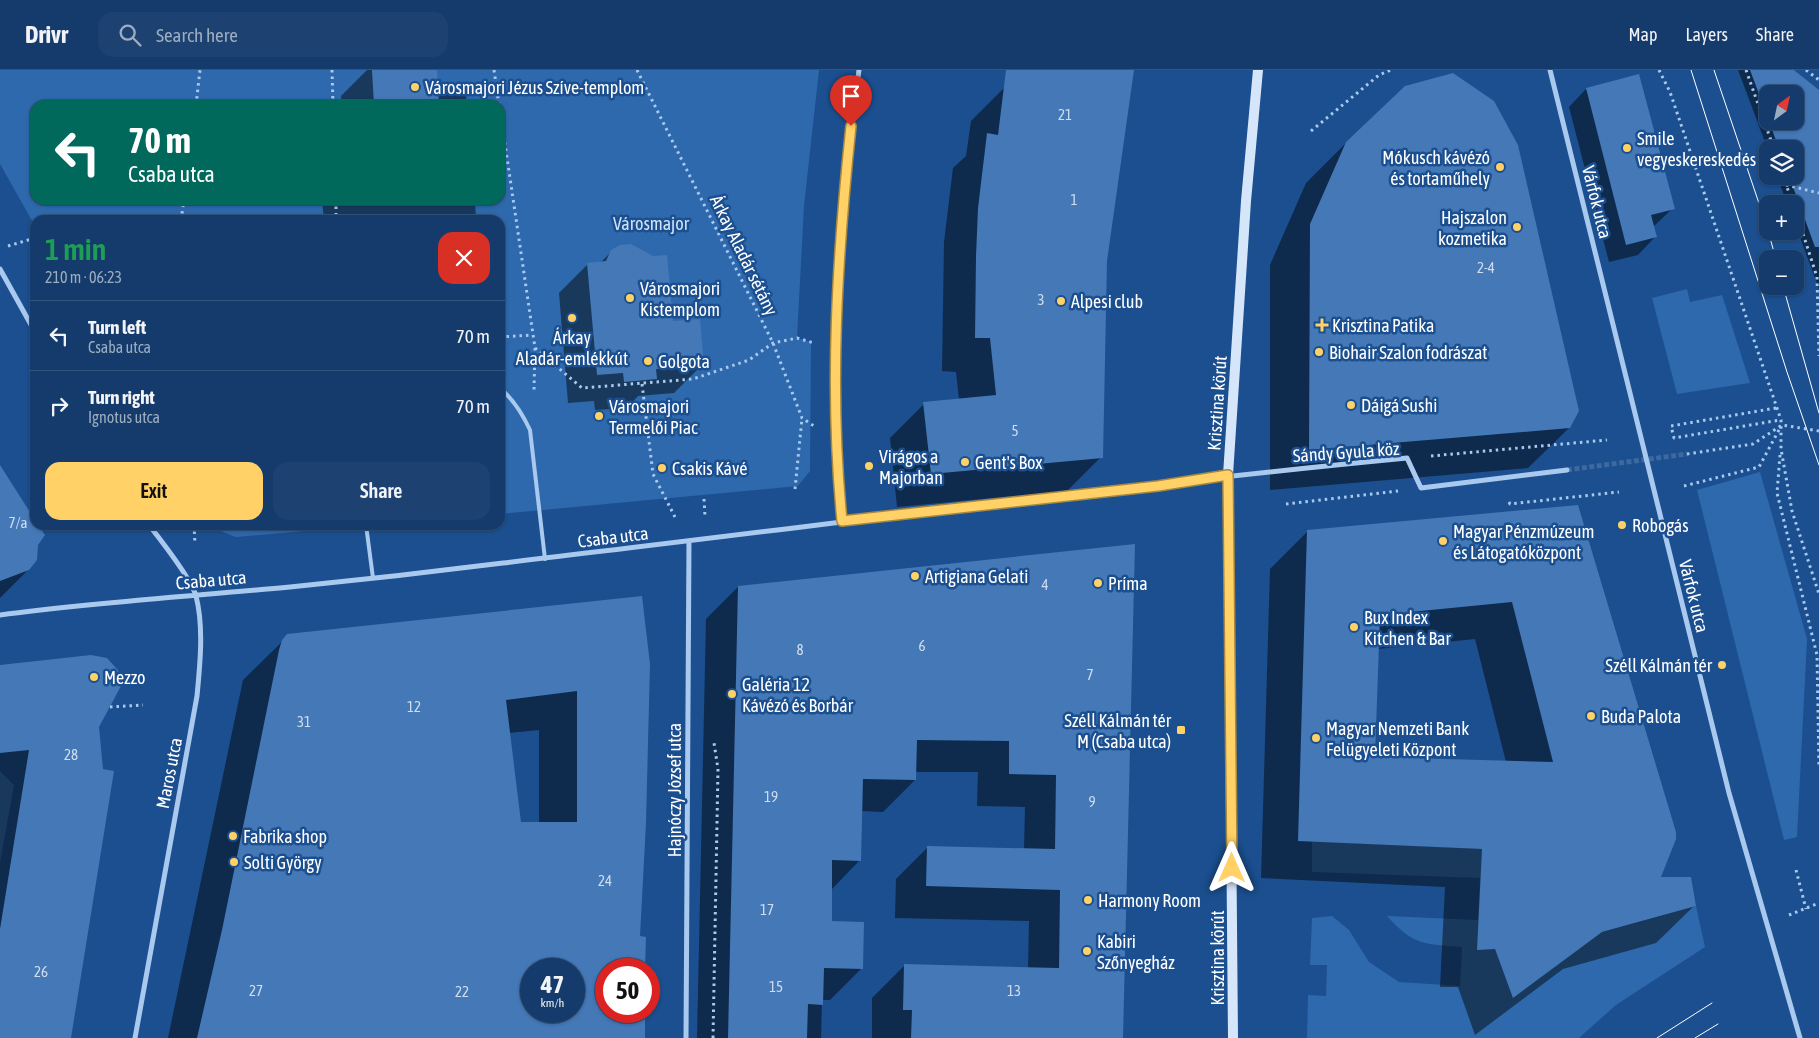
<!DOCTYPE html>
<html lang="en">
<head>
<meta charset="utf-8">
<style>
	:root { --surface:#143b6b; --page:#1d4271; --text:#f1f3f6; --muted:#9dadc1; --line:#33557e; --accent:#ffd166 }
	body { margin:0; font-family:"Asap Condensed",sans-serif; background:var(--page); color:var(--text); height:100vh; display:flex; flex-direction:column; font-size:19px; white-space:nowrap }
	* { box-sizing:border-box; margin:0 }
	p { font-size:16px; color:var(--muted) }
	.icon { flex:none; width:28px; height:28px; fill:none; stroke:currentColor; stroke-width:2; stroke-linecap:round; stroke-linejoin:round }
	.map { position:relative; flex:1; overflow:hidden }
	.side { position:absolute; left:30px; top:145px; width:475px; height:315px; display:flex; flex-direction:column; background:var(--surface); border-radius:15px; box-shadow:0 1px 4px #0004,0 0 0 1px var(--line) }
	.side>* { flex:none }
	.top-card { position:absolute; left:30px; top:30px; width:475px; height:105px; border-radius:15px; box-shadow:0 1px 4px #0004,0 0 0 1px var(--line); background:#00695c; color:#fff; overflow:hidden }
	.needle { width:32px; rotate:33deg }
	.tools { position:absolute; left:1759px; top:15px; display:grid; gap:10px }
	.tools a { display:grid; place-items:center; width:45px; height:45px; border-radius:10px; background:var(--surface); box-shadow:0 1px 4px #0004,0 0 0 1px var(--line); font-size:25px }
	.speed { position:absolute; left:520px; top:888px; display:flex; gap:10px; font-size:25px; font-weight:700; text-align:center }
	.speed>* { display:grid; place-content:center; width:65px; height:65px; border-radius:50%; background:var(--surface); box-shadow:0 1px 4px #0004,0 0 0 1px var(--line); line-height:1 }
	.speed small { font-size:12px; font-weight:400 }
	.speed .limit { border:8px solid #d22; background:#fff; color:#111 }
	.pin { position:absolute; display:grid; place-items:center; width:42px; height:42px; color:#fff; margin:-51px -21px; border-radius:50% 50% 50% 0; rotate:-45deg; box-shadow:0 0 5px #0007 }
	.pin .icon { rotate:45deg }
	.me { position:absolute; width:55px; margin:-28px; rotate:0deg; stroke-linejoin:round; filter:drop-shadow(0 0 4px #0008) }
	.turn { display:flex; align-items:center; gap:18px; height:105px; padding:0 15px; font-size:22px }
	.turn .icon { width:65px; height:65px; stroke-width:2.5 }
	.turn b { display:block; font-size:35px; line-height:42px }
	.round { display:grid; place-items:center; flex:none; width:52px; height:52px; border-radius:15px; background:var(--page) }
	.headline { display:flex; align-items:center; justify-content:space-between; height:85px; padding:0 15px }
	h1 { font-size:30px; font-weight:600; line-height:38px; color:#1e9e55 }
	.button { display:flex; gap:10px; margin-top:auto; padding:10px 15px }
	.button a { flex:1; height:58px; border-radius:15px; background:var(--accent); color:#111; font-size:20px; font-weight:600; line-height:58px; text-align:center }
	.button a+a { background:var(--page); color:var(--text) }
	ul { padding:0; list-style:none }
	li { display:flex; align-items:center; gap:15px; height:70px; padding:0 15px; border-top:1px solid var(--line) }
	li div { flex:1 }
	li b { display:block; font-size:19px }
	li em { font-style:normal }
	header { display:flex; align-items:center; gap:30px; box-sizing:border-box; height:70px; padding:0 25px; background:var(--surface); border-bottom:1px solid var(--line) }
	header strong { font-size:24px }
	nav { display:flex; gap:28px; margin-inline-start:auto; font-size:18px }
	.search { width:350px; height:45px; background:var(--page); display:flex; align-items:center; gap:12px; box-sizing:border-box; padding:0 18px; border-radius:15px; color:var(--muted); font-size:19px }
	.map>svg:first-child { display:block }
</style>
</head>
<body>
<header>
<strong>Drivr</strong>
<div class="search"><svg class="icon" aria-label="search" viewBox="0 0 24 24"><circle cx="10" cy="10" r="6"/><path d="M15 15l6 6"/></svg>Search here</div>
<nav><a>Map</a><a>Layers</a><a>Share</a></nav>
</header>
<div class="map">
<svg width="1819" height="968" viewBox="0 0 1819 968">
	<rect width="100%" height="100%" fill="#1b4f8f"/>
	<path fill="#2e69ad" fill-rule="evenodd" d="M 0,0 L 819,0 L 804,136 L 797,268 L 811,272 L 810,401 L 798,416 L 500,444 L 500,150 L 35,150 L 35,156 L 0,94 ZM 35,35 L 500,35 L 500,130 L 35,130 Z
		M 1687,219 L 1690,232 L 1722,225 L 1750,313 L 1677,324 L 1652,228 Z
		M 1760,402 L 1807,569 L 1797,767 L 1784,770 L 1697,420 Z
		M 205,455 L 370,455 L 236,467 Z
		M 0,701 L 14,715 L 0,793 Z
		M 1312,771 L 1588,784 L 1603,862 L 1696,836 L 1705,877 L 1616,935 L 1579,968 L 1307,968 L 1308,925 L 1326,926 L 1327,895 L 1310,895 L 1312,848 L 1332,846 L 1349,860 L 1369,892 L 1399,912 L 1460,916 L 1462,877 C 1424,874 1414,876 1387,846 L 1478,850 L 1480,808 L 1312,802 Z"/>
	<path fill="#0007" fill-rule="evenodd" d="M 367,0 L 435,0 L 437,16 L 452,15 L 466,26 L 467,35 L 342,35 L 341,26 Z
		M 1013,0 L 1132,0 L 1106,191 L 1101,387 L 1067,421 L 897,437 L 890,368 L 924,334 L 959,330 L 956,302 L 942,301 L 944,172 L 953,98 L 966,86 L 971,51 L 1005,17 Z
		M 1738,0 L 1794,0 L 1819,21 L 1819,219 L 1795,154 L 1795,134 L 1787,134 L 1777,106 L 1795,106 L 1795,79 L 1768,80 ZM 1768,24 L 1795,24 L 1795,51 L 1768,51 Z
		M 1586,19 L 1673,138 L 1653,157 L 1655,167 L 1638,185 L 1609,192 L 1569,37 Z
		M 1347,72 L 1569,358 L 1528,398 L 1270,420 L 1270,195 L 1306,113 Z
		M 322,130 L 475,130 L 476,150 L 324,150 Z
		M 612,181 L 703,294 L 674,323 L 638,326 L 627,338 L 595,340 L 594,331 L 568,333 L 559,223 L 588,194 L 600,193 Z
		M 0,397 L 37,455 L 37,475 L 28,500 L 0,528 Z
		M 1577,436 L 1659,808 L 1694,836 L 1656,873 L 1563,899 L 1475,965 L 1458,917 L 1440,917 L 1445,817 L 1261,808 L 1270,499 L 1308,461 ZM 1475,569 L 1506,692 L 1374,688 L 1378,579 Z
		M 1134,476 L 1122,968 L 872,968 L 872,928 L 904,896 L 1028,899 L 1029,851 L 895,848 L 896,809 L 928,777 L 1024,779 L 1025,737 L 977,736 L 978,702 L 915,702 L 915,710 L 883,742 L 861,741 L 860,790 L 831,820 L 830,853 L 862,898 L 830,930 L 822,930 L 821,968 L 697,968 L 706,549 L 738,517 Z
		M 640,527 L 606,899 L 606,941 L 642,968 L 168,968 L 243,610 L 288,566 ZM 539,660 L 539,753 L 520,753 L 509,663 ZM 531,899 L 574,899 L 574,941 L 531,941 Z
		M 0,596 L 98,657 L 69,968 L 0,968 Z"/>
	<path fill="#4478b7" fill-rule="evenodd" d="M 372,0 L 437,0 L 439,35 L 374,35 Z
		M 1006,0 L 1134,0 L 1107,191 L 1103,388 L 931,404 L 923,332 L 996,325 L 990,268 L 975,268 L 976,186 L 978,138 L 987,63 L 998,65 Z
		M 1750,0 L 1794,0 L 1819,20 L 1819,177 L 1815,177 L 1789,106 L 1795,106 L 1795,79 L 1779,79 L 1769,51 L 1795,51 L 1795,24 L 1768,24 L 1768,48 Z
		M 1453,3 L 1494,31 L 1518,75 L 1579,341 L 1570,358 L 1309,380 L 1310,154 L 1346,72 L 1405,16 Z
		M 1639,4 L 1675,139 L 1651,145 L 1657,167 L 1626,175 L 1586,18 Z
		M 631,174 L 653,186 L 667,185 L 673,251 L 700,249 L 704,295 L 656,299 L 657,309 L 624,312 L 623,303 L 597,305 L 587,193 L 606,191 L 611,180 L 620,175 Z
		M 0,395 L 35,450 L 35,455 L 38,455 L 45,465 L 38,475 L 37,490 L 29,500 L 0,511 Z
		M 1578,435 L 1676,762 L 1676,769 L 1661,807 L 1691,807 L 1696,836 L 1602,862 L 1513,928 L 1495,879 L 1477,880 L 1482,779 L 1298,771 L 1307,460 ZM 1512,532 L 1553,692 L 1375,687 L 1380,545 Z
		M 1135,474 L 1123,968 L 911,968 L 912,940 L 903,940 L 904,894 L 1059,898 L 1060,820 L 926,816 L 927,776 L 1055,779 L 1056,705 L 1009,704 L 1009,671 L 917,670 L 916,710 L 863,709 L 861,791 L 832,790 L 832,851 L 864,852 L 863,899 L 824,898 L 823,935 L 808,934 L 807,968 L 728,968 L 738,516 Z
		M 642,526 L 650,594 L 646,753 L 640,866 L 646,867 L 645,899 L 606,899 L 606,941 L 645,941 L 645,968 L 197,968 L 222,860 L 279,580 L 282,570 L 287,564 ZM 577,621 L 577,752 L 521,752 L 506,630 ZM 531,899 L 574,899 L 574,941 L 531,941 Z
		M 91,585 L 107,588 L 118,600 L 121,616 L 99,657 L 103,699 L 114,701 L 71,968 L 0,968 L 0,859 L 29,680 L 0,683 L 0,595 Z"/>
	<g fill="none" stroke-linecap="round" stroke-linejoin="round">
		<path stroke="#3d69a0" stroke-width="5" stroke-dasharray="5 2.5" stroke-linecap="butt" d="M 1567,400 L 1687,384"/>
		<path stroke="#a9c9ee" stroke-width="3" stroke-dasharray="2.5 4" stroke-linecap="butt" d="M 332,0 L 333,35
			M 494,0 L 499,35
			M 637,0 L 773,273 L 802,348 L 814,356
			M 1659,0 L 1670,22 L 1781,350 L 1781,379 L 1792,441 L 1819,524
			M 1746,0 L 1774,79
			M 1806,0 L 1819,10
			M 196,35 L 200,0
			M 500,40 L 535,278 L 534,320
			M 1311,61 L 1379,5 L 1391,0
			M 1783,106 L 1793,134
			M 1786,115 L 1819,123
			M 336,130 L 336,150
			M 1795,139 L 1817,207 L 1819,286
			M 181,150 L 184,130
			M 8,176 L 35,168
			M 500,267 L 532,265
			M 535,278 L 582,318 L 693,309 L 749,290 L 773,273 L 797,268 L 814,273
			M 642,314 L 653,404 L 676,449
			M 1776,338 L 1671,356 L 1674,368 L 1780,350
			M 1687,384 L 1753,374 L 1782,355 L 1819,361
			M 1780,385 L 1777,423 L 1817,585 L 1819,698
			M 1431,386 L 1607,370
			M 1684,416 L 1759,397 L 1780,358
			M 795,419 L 802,348
			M 704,429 L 705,446
			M 1509,432 L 1510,434 L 1619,422
			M 1286,434 L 1398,421
			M 194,455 L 195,474
			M 110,637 L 143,635
			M 1796,800 L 1806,839
			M 1789,845 L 1819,833
			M 713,968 L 718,699 L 714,673"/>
		<path stroke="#a9c9ee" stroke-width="4" d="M 500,318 C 514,330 522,343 530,360 L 545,489
			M 366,455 L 373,508"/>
		<path stroke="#a9c9ee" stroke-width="5" d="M 1550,0 L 1729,723 L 1800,968
			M 0,199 L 35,262
			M 842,451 C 828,301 839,150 859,0
			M 0,545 C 97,532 193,526 290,517 C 361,510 432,502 503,493 C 804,458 1105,417 1407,388 L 1421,418 L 1567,400
			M 135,968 L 197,626 C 200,595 204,557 196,526 C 192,510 160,469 149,455
			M 686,968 L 689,471"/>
		<path stroke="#d6e6fa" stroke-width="10" d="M 1233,968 L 1228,405 L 1246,131 L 1258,0"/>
		<path stroke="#fff" stroke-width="1" d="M 1691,0 L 1787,302 L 1819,395
			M 1714,0 L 1768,160
			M 1768,161 L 1776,189
			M 1783,216 L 1819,343
			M 1657,968 L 1712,933
			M 1695,968 L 1718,954"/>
	</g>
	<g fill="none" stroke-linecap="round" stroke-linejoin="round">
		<g stroke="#a68842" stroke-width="12">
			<path id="route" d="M 851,56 C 837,187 829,320 842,451 L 1158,416 L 1228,405 L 1232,798"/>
		</g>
		<use href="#route" stroke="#ffd166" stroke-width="9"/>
	</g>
	<g fill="#ffd166" stroke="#1b4f8f" stroke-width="2">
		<circle cx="415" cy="17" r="5"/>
		<circle cx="1627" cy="78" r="5"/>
		<circle cx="1500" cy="97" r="5"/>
		<circle cx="1517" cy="157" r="5"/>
		<circle cx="630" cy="228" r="5"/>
		<circle cx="1061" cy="231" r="5"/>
		<circle cx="572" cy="248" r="5"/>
		<path d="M1319.5 247.5h5v5h5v5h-5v5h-5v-5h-5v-5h5z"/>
		<circle cx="1319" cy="282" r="5"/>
		<circle cx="648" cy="291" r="5"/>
		<circle cx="1351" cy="335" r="5"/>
		<circle cx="599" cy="346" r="5"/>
		<circle cx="965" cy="392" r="5"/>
		<circle cx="869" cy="396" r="5"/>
		<circle cx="662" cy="398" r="5"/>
		<circle cx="1622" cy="455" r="5"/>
		<circle cx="1443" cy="471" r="5"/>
		<circle cx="915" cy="506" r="5"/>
		<circle cx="1098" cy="513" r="5"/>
		<circle cx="1354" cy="557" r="5"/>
		<circle cx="1722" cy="595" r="5"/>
		<circle cx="94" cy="607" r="5"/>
		<circle cx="732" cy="624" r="5"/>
		<circle cx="1591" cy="646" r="5"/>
		<rect x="1176" y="655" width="10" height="10" rx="2.5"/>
		<circle cx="1316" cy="668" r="5"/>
		<circle cx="233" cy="766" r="5"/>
		<circle cx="234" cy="792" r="5"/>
		<circle cx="1088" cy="830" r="5"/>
		<circle cx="1087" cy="881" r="5"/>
	</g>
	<g text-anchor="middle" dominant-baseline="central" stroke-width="5" stroke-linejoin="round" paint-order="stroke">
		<g font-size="15" fill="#d0dded">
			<text x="1065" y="44">21</text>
			<text x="1074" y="129">1</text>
			<text x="1486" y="197">2-4</text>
			<text x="1041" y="229">3</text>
			<text x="1015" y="360">5</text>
			<text x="18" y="452">7/a</text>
			<text x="1045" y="514">4</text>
			<text x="922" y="575">6</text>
			<text x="800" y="579">8</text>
			<text x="1090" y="604">7</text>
			<text x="414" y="636">12</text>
			<text x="304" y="651">31</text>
			<text x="71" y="684">28</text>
			<text x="771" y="726">19</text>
			<text x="1092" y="731">9</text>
			<text x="605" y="810">24</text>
			<text x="767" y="839">17</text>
			<text x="41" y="901">26</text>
			<text x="776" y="916">15</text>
			<text x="256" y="920">27</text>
			<text x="1014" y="920">13</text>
			<text x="462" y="921">22</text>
		</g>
		<g font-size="18" fill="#fff" stroke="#1b4f8f" text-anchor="start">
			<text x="425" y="17">Városmajori Jézus Szíve-templom</text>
			<text x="1637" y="68">Smile<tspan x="1637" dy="21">vegyeskereskedés</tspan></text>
			<text x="1490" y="87" text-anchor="end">Mókusch kávézó<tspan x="1490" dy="21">és tortaműhely</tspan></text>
			<text x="1507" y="147" text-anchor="end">Hajszalon<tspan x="1507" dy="21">kozmetika</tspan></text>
			<text x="640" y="218">Városmajori<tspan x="640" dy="21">Kistemplom</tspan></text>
			<text x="1071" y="231">Alpesi club</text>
			<text x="1332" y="255">Krisztina Patika</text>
			<text x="572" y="267" text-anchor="middle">Árkay<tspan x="572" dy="21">Aladár-emlékkút</tspan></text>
			<text x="1329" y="282">Biohair Szalon fodrászat</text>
			<text x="658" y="291">Golgota</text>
			<text x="1361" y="335">Dáigá Sushi</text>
			<text x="609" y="336">Városmajori<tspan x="609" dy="21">Termelői Piac</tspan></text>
			<text x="879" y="386">Virágos a<tspan x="879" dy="21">Majorban</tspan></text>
			<text x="975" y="392">Gent's Box</text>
			<text x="672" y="398">Csakis Kávé</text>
			<text x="1632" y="455">Robogás</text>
			<text x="1453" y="461">Magyar Pénzmúzeum<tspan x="1453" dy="21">és Látogatóközpont</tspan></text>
			<text x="925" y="506">Artigiana Gelati</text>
			<text x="1108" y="513">Príma</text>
			<text x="1364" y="547">Bux Index<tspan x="1364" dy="21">Kitchen &amp; Bar</tspan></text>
			<text x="1712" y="595" text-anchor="end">Széll Kálmán tér</text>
			<text x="104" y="607">Mezzo</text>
			<text x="742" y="614">Galéria 12<tspan x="742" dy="21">Kávézó és Borbár</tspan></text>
			<text x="1601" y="646">Buda Palota</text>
			<text x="1171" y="650" text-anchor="end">Széll Kálmán tér<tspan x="1171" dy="21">M (Csaba utca)</tspan></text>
			<text x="1326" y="658">Magyar Nemzeti Bank<tspan x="1326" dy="21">Felügyeleti Központ</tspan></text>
			<text x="243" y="766">Fabrika shop</text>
			<text x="244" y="792">Solti György</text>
			<text x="1098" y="830">Harmony Room</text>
			<text x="1097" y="871">Kabiri<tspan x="1097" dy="21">Szőnyegház</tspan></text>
		</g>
		<g font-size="18" fill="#fff" stroke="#1b4f8f">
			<text transform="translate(1597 132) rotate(76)">Várfok utca</text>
			<text transform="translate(744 185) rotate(64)">Árkay Aladár sétány</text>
			<text transform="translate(1217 333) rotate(-86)">Krisztina körút</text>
			<text transform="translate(1346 382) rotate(-4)">Sándy Gyula köz</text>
			<text transform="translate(613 467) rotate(-7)">Csaba utca</text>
			<text transform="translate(211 510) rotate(-5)">Csaba utca</text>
			<text transform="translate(1694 526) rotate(76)">Várfok utca</text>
			<text transform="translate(169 703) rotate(-79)">Maros utca</text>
			<text transform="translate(674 720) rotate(-90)">Hajnóczy József utca</text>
			<text transform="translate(1217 888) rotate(-90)">Krisztina körút</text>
		</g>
		<g font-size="18" fill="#cfe3fa" stroke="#1b4f8f">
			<text x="651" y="153">Városmajor</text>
		</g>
	</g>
</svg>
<div class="tools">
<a><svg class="needle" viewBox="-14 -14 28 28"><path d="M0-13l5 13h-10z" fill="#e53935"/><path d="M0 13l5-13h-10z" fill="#9dadc1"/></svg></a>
<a><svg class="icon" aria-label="layers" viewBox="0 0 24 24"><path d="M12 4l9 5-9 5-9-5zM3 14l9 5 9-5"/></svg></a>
<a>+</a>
<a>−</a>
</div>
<div class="speed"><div>47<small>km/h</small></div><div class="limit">50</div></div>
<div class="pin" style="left:851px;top:56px;background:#d93025"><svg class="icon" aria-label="arrive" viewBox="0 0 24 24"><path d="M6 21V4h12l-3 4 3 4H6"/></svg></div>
<svg class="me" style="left:1232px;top:798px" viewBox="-20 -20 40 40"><path d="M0-17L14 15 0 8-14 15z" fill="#ffd166" stroke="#fff" stroke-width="4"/></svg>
<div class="top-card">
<div class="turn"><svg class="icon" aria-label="left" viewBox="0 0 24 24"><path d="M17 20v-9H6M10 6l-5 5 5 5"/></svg><div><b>70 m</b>Csaba utca</div></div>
</div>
<section class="side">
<div class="headline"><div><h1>1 min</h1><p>210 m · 06:23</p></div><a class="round" style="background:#d93025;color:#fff"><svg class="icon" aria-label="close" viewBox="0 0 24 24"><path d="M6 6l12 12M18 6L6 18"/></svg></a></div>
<ul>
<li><svg class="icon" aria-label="left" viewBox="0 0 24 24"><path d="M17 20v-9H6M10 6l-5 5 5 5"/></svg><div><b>Turn left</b><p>Csaba utca</p></div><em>70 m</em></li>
<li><svg class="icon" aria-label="right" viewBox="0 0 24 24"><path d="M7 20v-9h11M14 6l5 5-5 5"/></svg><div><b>Turn right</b><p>Ignotus utca</p></div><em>70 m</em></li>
</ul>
<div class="button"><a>Exit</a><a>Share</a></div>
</section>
</div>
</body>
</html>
